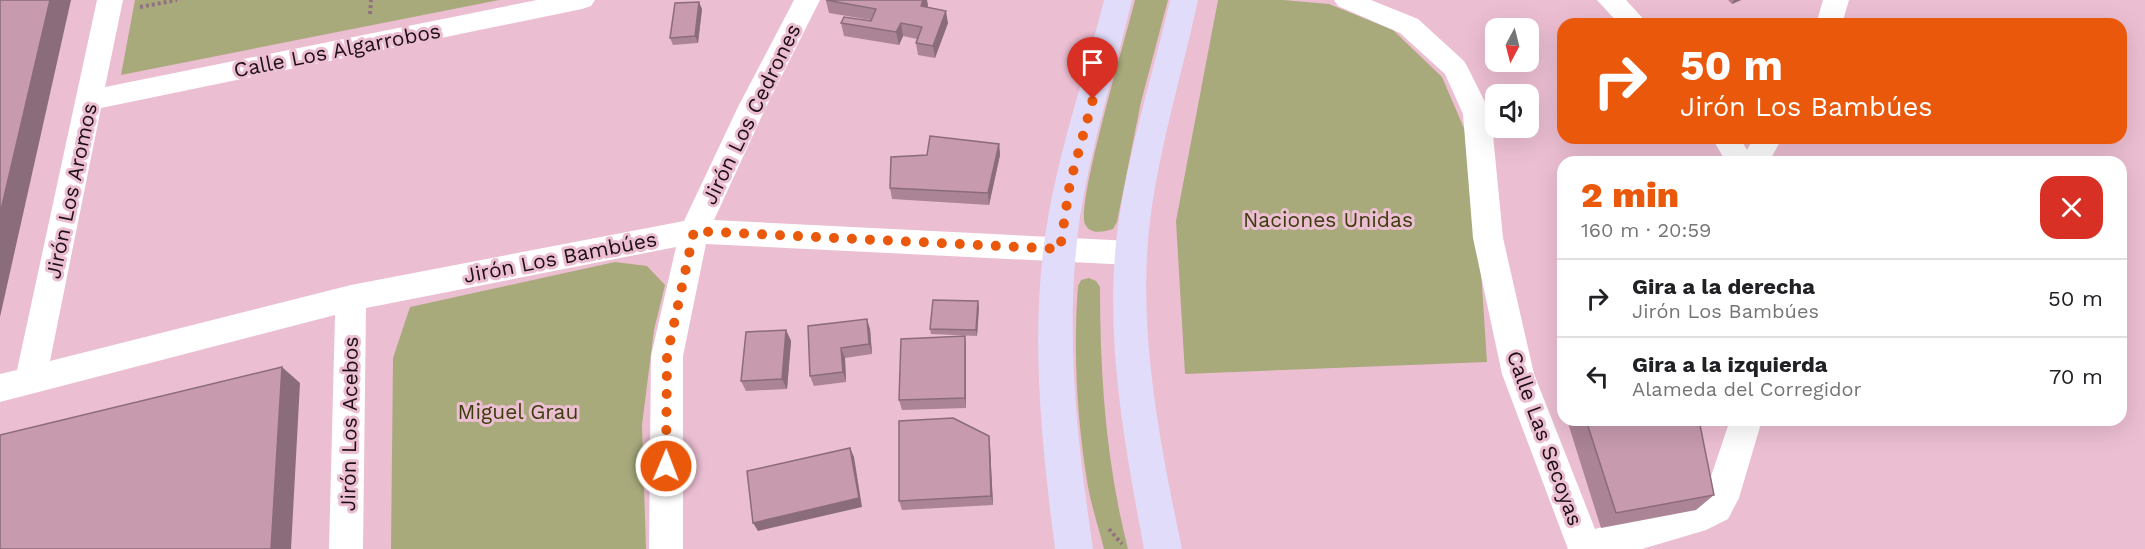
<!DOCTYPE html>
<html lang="es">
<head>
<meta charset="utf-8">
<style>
	:root { --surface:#fff; --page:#f2f2f2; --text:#202124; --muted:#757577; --line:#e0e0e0; --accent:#ea580c }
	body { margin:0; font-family:"Work Sans",sans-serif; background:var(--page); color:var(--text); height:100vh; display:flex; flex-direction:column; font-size:22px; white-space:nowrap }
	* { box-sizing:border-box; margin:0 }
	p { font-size:20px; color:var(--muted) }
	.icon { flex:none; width:33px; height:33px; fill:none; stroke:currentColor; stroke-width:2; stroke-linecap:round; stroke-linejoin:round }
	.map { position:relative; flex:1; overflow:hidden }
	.sheet { position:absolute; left:1557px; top:156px; width:570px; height:270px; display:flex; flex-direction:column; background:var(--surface); border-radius:18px; box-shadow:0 6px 24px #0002 }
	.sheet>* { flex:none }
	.banner { position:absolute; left:1557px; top:18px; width:570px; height:126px; border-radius:18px; box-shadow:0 6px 24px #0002; background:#ea580c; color:#fff; overflow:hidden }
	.needle { width:39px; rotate:187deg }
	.controls { position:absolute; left:1485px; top:18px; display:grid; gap:12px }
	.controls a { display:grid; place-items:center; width:54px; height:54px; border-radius:12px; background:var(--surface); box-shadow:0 6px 24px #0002; font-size:30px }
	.pin { position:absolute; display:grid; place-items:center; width:51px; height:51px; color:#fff; margin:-62px -26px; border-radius:50% 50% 50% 0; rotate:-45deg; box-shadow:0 0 6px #0007 }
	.pin .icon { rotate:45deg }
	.me { position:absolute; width:66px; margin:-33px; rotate:1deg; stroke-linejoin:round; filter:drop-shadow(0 0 4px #0008) }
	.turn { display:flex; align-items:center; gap:21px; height:126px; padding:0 24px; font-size:27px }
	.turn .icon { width:78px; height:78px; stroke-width:2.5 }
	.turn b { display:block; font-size:42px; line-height:51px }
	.round { display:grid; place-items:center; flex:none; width:63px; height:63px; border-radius:18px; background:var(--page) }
	.headline { display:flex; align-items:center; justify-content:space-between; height:102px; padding:0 24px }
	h1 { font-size:36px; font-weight:800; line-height:45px; color:var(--accent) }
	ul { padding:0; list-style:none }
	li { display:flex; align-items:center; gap:18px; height:78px; padding:0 24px; border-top:2px solid var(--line) }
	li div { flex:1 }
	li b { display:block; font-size:22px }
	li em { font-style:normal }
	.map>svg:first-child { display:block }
</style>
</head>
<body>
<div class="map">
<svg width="2145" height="549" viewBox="0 0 2145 549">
	<rect width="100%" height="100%" fill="#ecbed2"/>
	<path fill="#a8aa7c" d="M 135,0 L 499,0 L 121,75 Z
		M 1135,0 L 1168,0 L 1141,102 L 1117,222 L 1113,229 C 1103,232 1090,235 1085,224 C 1076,204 1127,33 1135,0 Z
		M 1218,0 L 1283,0 L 1329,4 L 1393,30 L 1442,77 L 1469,140 L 1476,195 L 1487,362 L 1185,374 L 1176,221 Z
		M 615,262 L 647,266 L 665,285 L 654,330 L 642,425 L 646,549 L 391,549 L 393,358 L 410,307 Z
		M 1089,278 L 1096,281 L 1100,287 C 1100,376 1106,463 1128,549 L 1104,549 C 1099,529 1092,508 1088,487 C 1077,421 1073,352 1078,286 L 1081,280 Z"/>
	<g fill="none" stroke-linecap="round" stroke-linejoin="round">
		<path stroke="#91717f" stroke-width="4" stroke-dasharray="3 3" stroke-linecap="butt" d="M 140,7 L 177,0
			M 370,14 L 371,0
			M 1109,529 L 1122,544"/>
		<path fill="#fff" fill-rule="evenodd" d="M 97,0 L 123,0 L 105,87 L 537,0 L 595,0 L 591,6 L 582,9 L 101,108 L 50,361 L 351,285 L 684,221 L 738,107 L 794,0 L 820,0 L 766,107 L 714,220 L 1131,241 L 1141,244 L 1146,253 L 1141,262 L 1131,265 L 706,244 L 683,356 L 683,549 L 649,549 L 651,356 L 676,247 L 366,308 L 363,549 L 329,549 L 335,315 L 0,402 L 0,374 L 17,370 Z
			M 1334,0 L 1371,0 L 1418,19 L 1464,61 L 1468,68 L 1491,114 L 1503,238 L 1534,374 L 1595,529 L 1704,497 L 1730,420 L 1762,420 L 1739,498 L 1728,519 L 1706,530 L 1642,549 L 1568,549 L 1502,374 L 1473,238 L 1463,114 L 1445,74 L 1400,33 L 1338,6 Z
			M 1597,0 L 1626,0 L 1648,24 L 1619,24 Z
			M 1823,0 L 1849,0 L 1842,24 L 1816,24 Z
			M 1712,138 L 1740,138 L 1747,150 L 1754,138 L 1782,138 L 1769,162 L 1726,162 Z"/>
		<path fill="#e1dcf9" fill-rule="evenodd" d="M 1104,0 L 1132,0 C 1115,72 1091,144 1080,217 C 1064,328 1077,440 1093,549 L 1055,549 C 1041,439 1029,327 1048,217 C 1061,143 1086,72 1104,0 Z
			M 1170,0 L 1198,0 C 1180,84 1152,169 1147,255 C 1142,354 1162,453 1182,549 L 1144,549 C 1126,452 1107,353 1115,254 C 1122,168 1151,84 1170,0 Z"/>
	</g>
	<path fill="#ab8496" d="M 1728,0 L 1741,0 L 1732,4 Z
		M 826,1 L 928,5 L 927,8 L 948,23 L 935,58 L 918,55 L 916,43 L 917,39 L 903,36 L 899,45 L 844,36 L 841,23 L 871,21 L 871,20 L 829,13 Z
		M 702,9 L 698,43 L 673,45 L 670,38 Z
		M 999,144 L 1000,155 L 989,205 L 892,199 L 890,188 L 927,155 Z
		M 979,307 L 977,336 L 931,334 L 930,329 Z
		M 808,326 L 870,329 L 872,354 L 845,358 L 846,382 L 814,386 L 810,376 Z
		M 786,330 L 791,341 L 787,389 L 746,391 L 741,381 Z
		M 966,346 L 966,408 L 902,410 L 899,400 Z
		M 1567,420 L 1699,420 L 1714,495 L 1696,510 L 1601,528 Z
		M 989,436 L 990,446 L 993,505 L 902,510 L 899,501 Z"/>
	<path fill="#8b6c7a" d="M 50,0 L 71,0 L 0,317 L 0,214 Z
		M 923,0 L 927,0 L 928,5 L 923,19 L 921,6 Z
		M 1734,0 L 1741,0 L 1732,4 Z
		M 699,2 L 702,9 L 698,43 L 695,36 Z
		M 946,11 L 948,23 L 935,58 L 933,46 Z
		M 901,23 L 903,36 L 899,45 L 896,32 Z
		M 999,144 L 1000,155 L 989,205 L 988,193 Z
		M 978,301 L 979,307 L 977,336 L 976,330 Z
		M 867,319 L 870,329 L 872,354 L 869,344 Z
		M 786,330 L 791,341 L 787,389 L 782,379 Z
		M 965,336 L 966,346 L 966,408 L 965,398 Z
		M 841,348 L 845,358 L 846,382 L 843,372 Z
		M 282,367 L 300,383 L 291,549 L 271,549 Z
		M 989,436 L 990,446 L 993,505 L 991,496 Z
		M 850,448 L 854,457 L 862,507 L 758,531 L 753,523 Z"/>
	<path fill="#c79aae" stroke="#8b6c7a" stroke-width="1.5" d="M 0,0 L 50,0 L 0,214 Z
		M 826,0 L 923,0 L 921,6 L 946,11 L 933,46 L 916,43 L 922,27 L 901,23 L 896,32 L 841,23 L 844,17 L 871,21 L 876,9 Z
		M 699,2 L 695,36 L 670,38 L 675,3 Z
		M 930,136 L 999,144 L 988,193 L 890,188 L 891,157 L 927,155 Z
		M 933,300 L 978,301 L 976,330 L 930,329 Z
		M 867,319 L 869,344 L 841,348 L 843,372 L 810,376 L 808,326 Z
		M 786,330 L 782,379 L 741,381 L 746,332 Z
		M 965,336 L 965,398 L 899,400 L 901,339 Z
		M 282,367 L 271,549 L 0,549 L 0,435 Z
		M 953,418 L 989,436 L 991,496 L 899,501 L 899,421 Z
		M 1586,420 L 1699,420 L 1714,495 L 1616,513 Z
		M 850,448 L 859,498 L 753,523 L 747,471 Z"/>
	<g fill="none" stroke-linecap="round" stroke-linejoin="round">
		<path stroke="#ea580c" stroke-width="10" stroke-dasharray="0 18" d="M 666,466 L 667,356 L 694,231 L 1060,249 L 1070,183 L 1093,99"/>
	</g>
	<g text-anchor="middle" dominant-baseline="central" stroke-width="6" stroke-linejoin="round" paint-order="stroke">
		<g font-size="21" fill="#1e0f16" stroke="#ecbed2">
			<text transform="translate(337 50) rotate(-11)">Calle Los Algarrobos</text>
			<text transform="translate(751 114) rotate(-64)">Jirón Los Cedrones</text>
			<text transform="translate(71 191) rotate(-78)">Jirón Los Aromos</text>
			<text transform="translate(560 257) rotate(-11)">Jirón Los Bambúes</text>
			<text transform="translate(349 424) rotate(-89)">Jirón Los Acebos</text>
			<text transform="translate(1545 438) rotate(70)">Calle Las Secoyas</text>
		</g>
		<g font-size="21" fill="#3b3c0a" stroke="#ecbed2">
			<text x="1328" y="219">Naciones Unidas</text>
			<text x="518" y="411">Miguel Grau</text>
		</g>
	</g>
</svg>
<div class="controls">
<a><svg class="needle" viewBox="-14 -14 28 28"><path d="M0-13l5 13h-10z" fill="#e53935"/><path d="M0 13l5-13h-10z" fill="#757577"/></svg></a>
<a><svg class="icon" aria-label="sound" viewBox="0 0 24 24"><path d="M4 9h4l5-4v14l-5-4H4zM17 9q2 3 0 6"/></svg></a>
</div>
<div class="pin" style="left:1093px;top:99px;background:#d93025"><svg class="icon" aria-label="arrive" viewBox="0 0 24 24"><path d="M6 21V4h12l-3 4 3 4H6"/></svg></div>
<svg class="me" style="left:666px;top:466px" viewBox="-20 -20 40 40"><circle r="17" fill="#ea580c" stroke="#fff" stroke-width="3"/><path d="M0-11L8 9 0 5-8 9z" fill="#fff"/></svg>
<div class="banner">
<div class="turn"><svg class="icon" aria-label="right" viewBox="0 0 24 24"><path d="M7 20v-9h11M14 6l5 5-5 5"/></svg><div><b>50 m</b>Jirón Los Bambúes</div></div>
</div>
<section class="sheet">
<div class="headline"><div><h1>2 min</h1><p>160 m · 20:59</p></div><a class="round" style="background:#d93025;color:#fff"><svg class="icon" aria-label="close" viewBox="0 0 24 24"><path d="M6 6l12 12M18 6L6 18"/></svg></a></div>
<ul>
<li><svg class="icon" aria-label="right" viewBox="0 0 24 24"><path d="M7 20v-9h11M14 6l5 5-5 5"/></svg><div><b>Gira a la derecha</b><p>Jirón Los Bambúes</p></div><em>50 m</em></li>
<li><svg class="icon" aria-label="left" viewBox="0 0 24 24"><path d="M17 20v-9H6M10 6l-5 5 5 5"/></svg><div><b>Gira a la izquierda</b><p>Alameda del Corregidor</p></div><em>70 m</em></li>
</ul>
</section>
</div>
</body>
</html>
